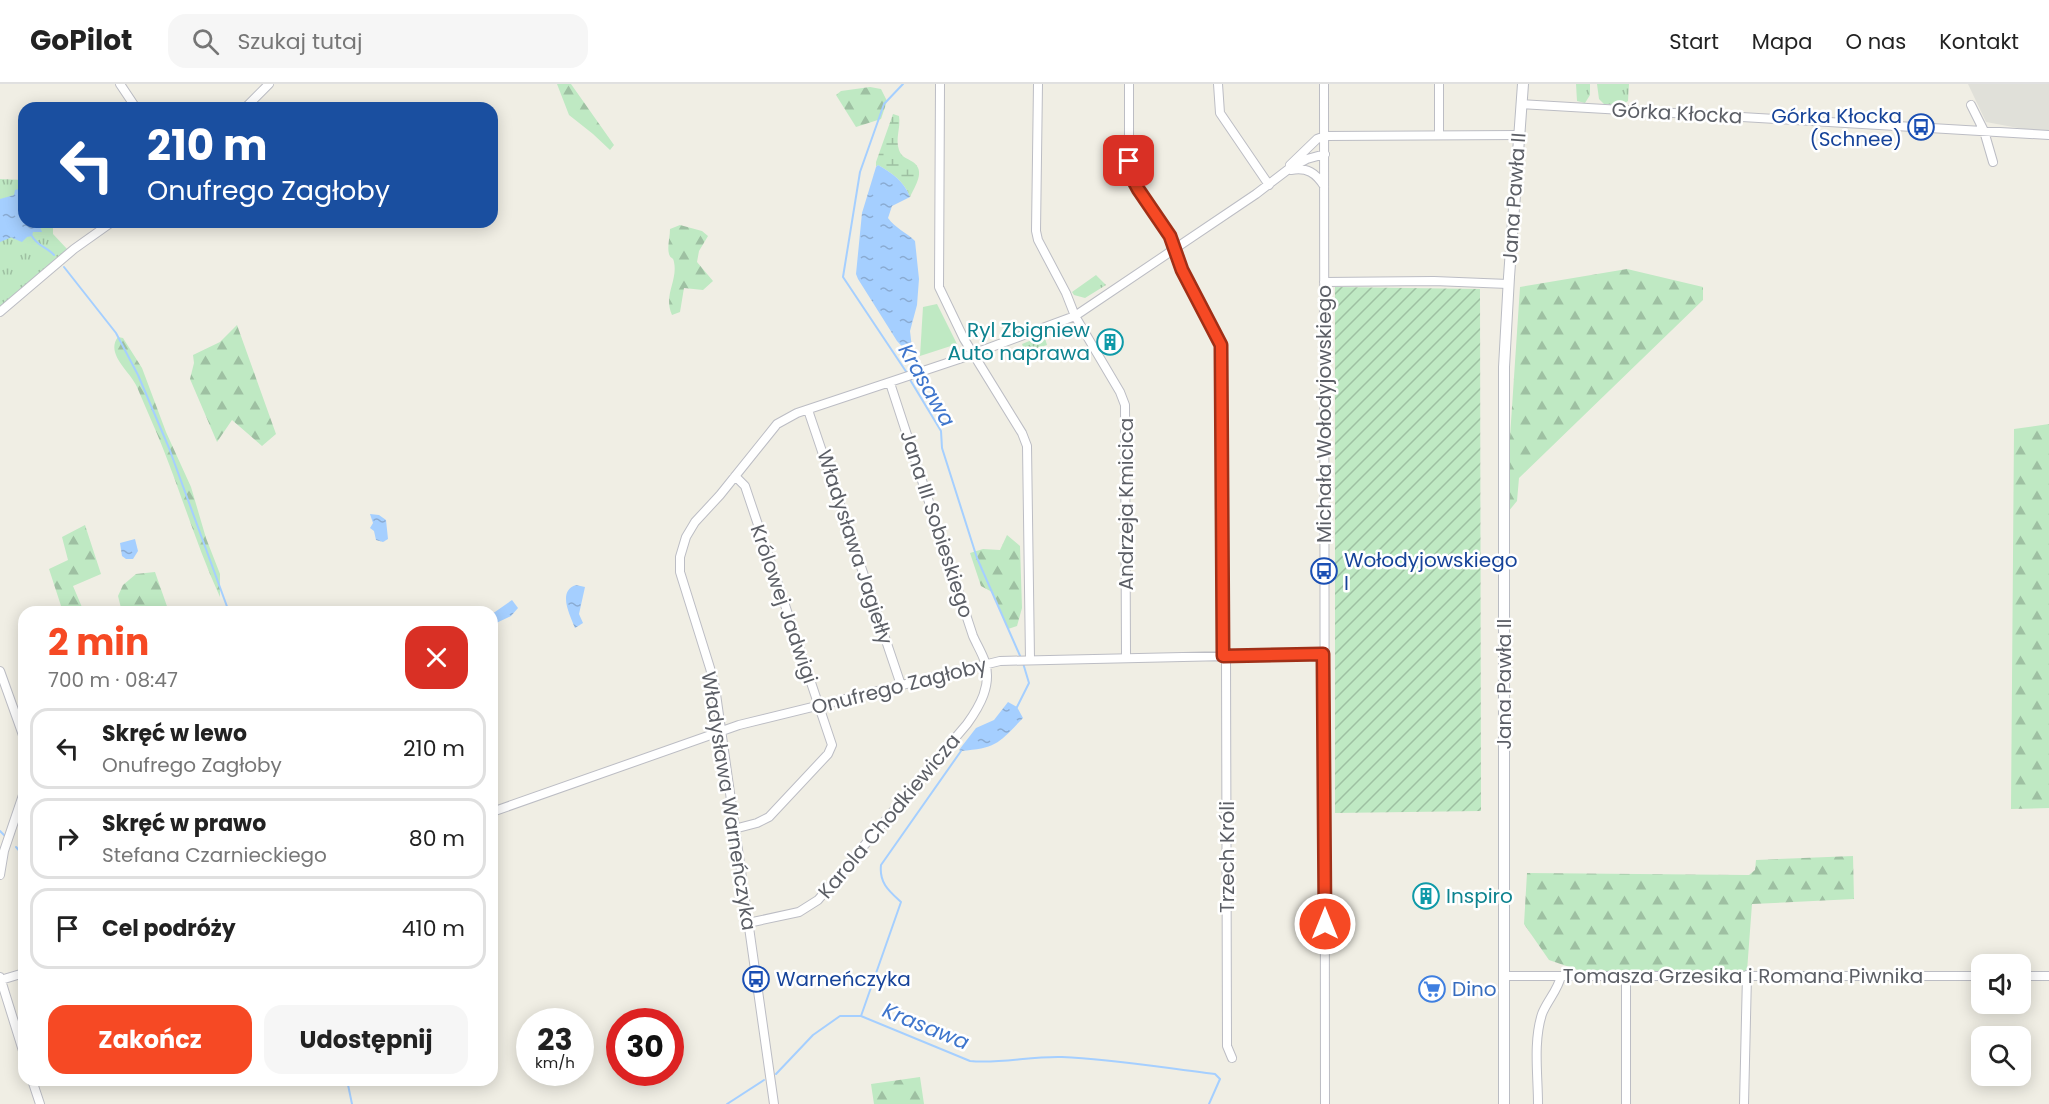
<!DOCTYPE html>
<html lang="pl">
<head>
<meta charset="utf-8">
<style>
	:root { --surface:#fff; --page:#f6f6f6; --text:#222; --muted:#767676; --line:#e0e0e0; --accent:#f64924 }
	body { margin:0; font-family:Poppins,sans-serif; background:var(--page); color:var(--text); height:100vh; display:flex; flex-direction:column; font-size:22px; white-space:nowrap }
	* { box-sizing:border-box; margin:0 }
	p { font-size:20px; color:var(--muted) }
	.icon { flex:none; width:33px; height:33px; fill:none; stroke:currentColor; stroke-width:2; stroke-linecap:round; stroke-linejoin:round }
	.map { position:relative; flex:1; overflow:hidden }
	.details { position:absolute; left:18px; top:522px; width:480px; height:480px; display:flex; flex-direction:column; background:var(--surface); border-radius:18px; box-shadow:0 3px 15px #0003 }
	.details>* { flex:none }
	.banner { position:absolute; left:18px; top:18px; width:480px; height:126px; border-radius:18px; box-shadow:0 3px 15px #0003; background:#1a4fa0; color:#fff; overflow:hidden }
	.fabs { position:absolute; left:1971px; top:870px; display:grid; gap:12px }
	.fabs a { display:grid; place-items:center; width:60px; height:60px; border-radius:12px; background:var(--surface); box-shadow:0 3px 15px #0003; font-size:30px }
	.speed { position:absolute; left:516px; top:924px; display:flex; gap:12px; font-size:30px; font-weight:700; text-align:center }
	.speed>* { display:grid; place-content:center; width:78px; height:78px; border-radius:50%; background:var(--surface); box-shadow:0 3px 15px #0003; line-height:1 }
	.speed small { font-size:15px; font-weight:400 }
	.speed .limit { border:9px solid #d22; background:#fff; color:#111 }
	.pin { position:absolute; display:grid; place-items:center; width:51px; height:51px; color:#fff; margin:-26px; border-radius:12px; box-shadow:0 3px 9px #0006 }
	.me { position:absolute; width:66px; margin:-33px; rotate:0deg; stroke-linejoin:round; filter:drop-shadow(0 0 4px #0008) }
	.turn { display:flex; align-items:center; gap:21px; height:126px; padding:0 30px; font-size:27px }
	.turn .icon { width:78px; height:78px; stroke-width:2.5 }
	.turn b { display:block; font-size:42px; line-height:51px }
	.round { display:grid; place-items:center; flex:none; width:63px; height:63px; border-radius:18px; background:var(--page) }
	.headline { display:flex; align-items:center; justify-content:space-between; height:102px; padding:0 30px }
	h1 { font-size:36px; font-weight:700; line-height:45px; color:var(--accent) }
	.cta { display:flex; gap:12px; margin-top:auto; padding:12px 30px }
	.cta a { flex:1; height:69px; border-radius:18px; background:var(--accent); color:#fff; font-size:24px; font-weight:700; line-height:69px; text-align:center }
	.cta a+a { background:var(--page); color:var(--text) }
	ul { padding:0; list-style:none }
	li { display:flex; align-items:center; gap:18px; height:81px; margin:0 12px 9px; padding:0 18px; border:3px solid var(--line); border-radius:18px }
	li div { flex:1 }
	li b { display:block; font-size:22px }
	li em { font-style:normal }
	header { display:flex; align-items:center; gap:36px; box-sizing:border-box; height:84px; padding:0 30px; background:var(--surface); border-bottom:2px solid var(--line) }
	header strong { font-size:28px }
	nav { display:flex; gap:33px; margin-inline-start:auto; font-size:21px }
	.search { width:420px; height:54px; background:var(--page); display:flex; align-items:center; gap:15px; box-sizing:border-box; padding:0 21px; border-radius:18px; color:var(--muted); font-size:22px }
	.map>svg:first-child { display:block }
</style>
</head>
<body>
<header>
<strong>GoPilot</strong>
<div class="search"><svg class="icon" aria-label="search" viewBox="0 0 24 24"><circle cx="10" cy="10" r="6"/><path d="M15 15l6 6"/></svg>Szukaj tutaj</div>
<nav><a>Start</a><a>Mapa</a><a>O nas</a><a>Kontakt</a></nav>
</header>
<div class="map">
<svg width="2049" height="1020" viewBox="0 0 2049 1020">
	<defs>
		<pattern id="grass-tufts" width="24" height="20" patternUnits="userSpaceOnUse" patternTransform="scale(1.5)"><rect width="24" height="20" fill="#bfe9c3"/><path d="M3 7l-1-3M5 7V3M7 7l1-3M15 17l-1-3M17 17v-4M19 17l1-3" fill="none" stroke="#9ec0a2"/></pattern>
		<pattern id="forest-firs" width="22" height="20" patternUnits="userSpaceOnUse" patternTransform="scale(1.5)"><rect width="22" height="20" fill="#bfe9c3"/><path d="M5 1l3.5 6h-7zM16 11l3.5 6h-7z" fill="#9ec0a2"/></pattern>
		<pattern id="wetland-marsh" width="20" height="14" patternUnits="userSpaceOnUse" patternTransform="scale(1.5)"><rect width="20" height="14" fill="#bfe9c3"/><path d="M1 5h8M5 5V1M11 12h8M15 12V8" fill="none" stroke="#9ec0a2"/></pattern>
		<pattern id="garden-furrows" width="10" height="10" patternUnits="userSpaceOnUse" patternTransform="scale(1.5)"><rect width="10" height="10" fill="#bfe9c3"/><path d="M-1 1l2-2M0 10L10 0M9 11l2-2" fill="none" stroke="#9ec0a2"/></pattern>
		<pattern id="water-ripples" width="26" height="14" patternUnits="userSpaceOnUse" patternTransform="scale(1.5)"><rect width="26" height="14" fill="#a5cfff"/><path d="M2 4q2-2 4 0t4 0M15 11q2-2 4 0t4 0" fill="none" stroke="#8aabd2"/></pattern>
	</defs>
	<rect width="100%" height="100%" fill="#f0eee4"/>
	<path fill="#e0e0d9" d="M 1968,0 L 2049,0 L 2049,47 L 2029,46 L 1986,38 Z"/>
	<path fill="url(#grass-tufts)" d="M 1576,0 L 1590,0 L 1590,11 L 1585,19 L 1577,17 Z
		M 1597,0 L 1629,0 L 1628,17 L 1622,21 L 1604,20 L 1599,15 Z
		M 0,95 L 24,96 L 24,138 L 53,138 L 53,150 L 68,166 L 0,223 Z
		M 1096,191 L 1106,201 L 1085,214 L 1074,211 L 1072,208 Z
		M 1044,251 L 1047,261 L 1025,268 L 1022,260 Z"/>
	<path fill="url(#forest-firs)" d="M 557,0 L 571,0 L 614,61 L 610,66 L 593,50 L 569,31 Z
		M 870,3 L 881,5 L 887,17 L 881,35 L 856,43 L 836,11 L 841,7 Z
		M 680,141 L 702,147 L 708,152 L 699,167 L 697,178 L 713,197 L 703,206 L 684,204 L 680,228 L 672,231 C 663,211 678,197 674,178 C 673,172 671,176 669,170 C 667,163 670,153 670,145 Z
		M 1627,185 L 1703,203 L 1703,216 L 1519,394 L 1517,417 L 1508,428 L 1508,383 L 1520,203 Z
		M 237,241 L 276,350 L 262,362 L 232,336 L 217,358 L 190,295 L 194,279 L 193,271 L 220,258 Z
		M 118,253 L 123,254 L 142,284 L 166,348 L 191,403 L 206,454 L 220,490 L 220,513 C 198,465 183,415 164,367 C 156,346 146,325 137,303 C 130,287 105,270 118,253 Z
		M 2049,340 L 2049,724 L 2011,725 L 2014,345 Z
		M 85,441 L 101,490 L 73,502 L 84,528 L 63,528 L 49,485 L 68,476 L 62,453 Z
		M 1007,451 L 1020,462 L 1022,524 L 1017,542 L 1008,545 L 992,508 L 981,502 L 970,469 L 983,465 L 1000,466 Z
		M 155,488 L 169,528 L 122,528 L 118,512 L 123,501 L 136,490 Z
		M 1853,772 L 1854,815 L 1752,820 L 1747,887 L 1581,887 L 1549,876 L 1524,840 L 1527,789 L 1749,791 L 1755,786 L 1756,776 Z
		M 920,993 L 924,1020 L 874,1020 L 871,1000 Z"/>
	<path fill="url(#wetland-marsh)" d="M 893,30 L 899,32 C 901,44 895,54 899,66 C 902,74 907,74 913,78 C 926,87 915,102 910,113 C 904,97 892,89 878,81 L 876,83 L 876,78 Z"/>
	<path fill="#bfe9c3" d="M 937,220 L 957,260 L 920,272 L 923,223 Z"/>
	<path fill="url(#garden-furrows)" d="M 1335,203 L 1480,205 L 1481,727 L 1335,729 Z"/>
	<path fill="url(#water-ripples)" d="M 878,81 C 892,89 904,97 910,113 L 892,122 L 888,134 C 895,144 906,148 915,157 L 919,195 L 917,221 L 910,247 L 912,264 L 909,270 L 897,257 L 858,195 L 856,190 L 862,129 L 876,83 Z
		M 24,104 L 24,138 L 43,138 L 44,144 L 40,143 L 42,148 L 33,148 L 32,152 L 27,153 L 22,158 C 6,152 16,152 0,158 L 0,115 L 14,111 L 15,106 Z
		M 370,430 L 379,431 L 386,436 L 388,455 L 383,458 L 376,456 L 374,447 L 370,444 L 373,439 Z
		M 135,455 L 138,467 L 133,475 L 126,475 L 122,472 L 120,459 Z
		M 576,501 L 585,503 L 579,530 L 583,539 L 575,544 C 570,531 557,507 576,501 Z
		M 512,516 L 518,524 L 511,532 L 492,541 L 492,530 Z
		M 1008,618 L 1017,623 L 1023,634 C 999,659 997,664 961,667 L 959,666 L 976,644 L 994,636 Z"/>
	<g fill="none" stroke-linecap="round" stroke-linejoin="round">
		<path stroke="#a5cfff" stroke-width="2" d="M 903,0 L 884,20 L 860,88 L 843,193 L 907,289
			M 32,152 C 37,162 47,163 54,171
			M 64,183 L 116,249 L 138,291 L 169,364 L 229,528
			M 909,294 L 941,347 L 942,364 L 977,474 L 1021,574
			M 1017,623 L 1029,599 L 1023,579
			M 961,667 L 881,781 C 879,799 889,807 901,818 L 861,932 L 970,977 C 1000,980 1031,972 1062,973 C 1113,975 1164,984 1215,990 L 1220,995 L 1209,1020
			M 0,747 L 6,753
			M 16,763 L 24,772
			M 776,990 L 813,951 L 840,932 L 861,932
			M 347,996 L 352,1020
			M 727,1020 L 764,996"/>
		<g stroke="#bcbdc4" stroke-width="10">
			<path id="street" d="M 120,0 L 136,24
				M 940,0 L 939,203 L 964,255 L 1022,349 L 1027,362 L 1030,575
				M 1038,0 L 1036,147 L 1038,156 L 1066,209 L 1075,232 L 1120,308 L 1125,321 L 1126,573
				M 1129,0 L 1129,77 L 1131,92 L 1138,105 L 1170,152 L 1182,186 L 1219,256 L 1222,269 L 1223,572
				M 1218,0 L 1220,29 L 1269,101
				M 1324,0 L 1325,1020
				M 1521,20 L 2049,51
				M 1971,21 L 1984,47 L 1993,78
				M 245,24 L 269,0
				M 1439,51 L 1439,0
				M 1290,81 L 1317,55 L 1325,52 L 1519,51
				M 1291,86 C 1307,83 1316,89 1324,102
				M 1324,198 L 1434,197 L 1508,200
				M 0,228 L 74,165 L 112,138
				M 808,326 L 901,601
				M 1226,571 L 1227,962 L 1232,974
				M 0,587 L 24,654
				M 492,728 L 739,641 L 1000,577 L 1323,570
				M 734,745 L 757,739 L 769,733 L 828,670 L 832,661 L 745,402 L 735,392
				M 0,791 L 4,767 L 24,708
				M 748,839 L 799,828 L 818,816 L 967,640 C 980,622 992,601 985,578 C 982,569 977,561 973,552 L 890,299
				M 1504,892 L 1982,892
				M 1626,892 L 1626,1020
				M 2020,892 L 2049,892
				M 0,893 L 24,970
				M 1,896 L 24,889
				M 32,996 L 40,1020
				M 774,1020 L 715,603 L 710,584 L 680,488 L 680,473 L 686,453 L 695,438 L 720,411 L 777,340 L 797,329 L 959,275 L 1075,232 L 1256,110 L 1290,84 L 1307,75 L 1325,70
				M 1538,1020 C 1538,991 1533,958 1542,930 C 1547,917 1558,906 1561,892
				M 1744,1020 L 1747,891"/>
		</g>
		<g stroke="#babcc3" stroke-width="12">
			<path id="secondary" d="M 1504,1020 L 1504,283 L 1509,193 L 1523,0"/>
		</g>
		<use href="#street" stroke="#fff" stroke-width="8"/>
		<use href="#secondary" stroke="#fff" stroke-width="10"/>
	</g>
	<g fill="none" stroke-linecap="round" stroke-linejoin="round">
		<g stroke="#a02f17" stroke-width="15">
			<path id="route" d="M 1129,77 L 1131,92 L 1138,105 L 1170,152 L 1182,186 L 1221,261 L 1223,572 L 1323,570 L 1325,840"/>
		</g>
		<use href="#route" stroke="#f64924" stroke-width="10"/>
	</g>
	<defs>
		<g id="bus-ring" transform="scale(1.35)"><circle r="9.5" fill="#fff" stroke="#1a4fb4" stroke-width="1.5"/><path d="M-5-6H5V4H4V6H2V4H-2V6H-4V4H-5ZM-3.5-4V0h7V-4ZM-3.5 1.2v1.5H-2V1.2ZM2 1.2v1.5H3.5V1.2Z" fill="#1a4fb4"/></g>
		<g id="building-ring" transform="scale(1.35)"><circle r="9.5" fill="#fff" stroke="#0f9aa8" stroke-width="1.5"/><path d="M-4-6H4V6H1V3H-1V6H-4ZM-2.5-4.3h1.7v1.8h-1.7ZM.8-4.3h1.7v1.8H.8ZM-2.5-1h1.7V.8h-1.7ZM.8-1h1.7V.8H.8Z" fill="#0f9aa8"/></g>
		<g id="supermarket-ring" transform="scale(1.35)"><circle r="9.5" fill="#fff" stroke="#3f7fe0" stroke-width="1.5"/><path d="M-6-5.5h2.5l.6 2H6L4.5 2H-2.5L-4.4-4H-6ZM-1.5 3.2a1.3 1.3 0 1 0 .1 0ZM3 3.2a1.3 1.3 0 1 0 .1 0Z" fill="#3f7fe0"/></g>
	</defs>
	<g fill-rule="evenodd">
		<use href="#bus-ring" x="1921" y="43"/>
		<use href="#building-ring" x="1110" y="258"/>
		<use href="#bus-ring" x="1324" y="487"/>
		<use href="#building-ring" x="1426" y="812"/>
		<use href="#bus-ring" x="756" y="895"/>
		<use href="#supermarket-ring" x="1432" y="905"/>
	</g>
	<g text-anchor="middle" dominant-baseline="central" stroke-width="5" stroke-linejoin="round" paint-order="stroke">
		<g font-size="20" fill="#5c5f66" stroke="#fff">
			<text transform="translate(1677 29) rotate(3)">Górka Kłocka</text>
			<text transform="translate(1514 114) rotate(-86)">Jana Pawła II</text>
			<text transform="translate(1324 330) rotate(-90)">Michała Wołodyjowskiego</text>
			<text transform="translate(1126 420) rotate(-90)">Andrzeja Kmicica</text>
			<text transform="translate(937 440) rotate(72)">Jana III Sobieskiego</text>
			<text transform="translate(855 463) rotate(72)">Władysława Jagiełły</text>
			<text transform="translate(784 520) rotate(71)">Królowej Jadwigi</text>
			<text transform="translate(1504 600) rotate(-90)">Jana Pawła II</text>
			<text transform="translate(899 602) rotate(-14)">Onufrego Zagłoby</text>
			<text transform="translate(729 717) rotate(81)">Władysława Warneńczyka</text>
			<text transform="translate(889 732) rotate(-50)">Karola Chodkiewicza</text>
			<text transform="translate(1227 773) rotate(-90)">Trzech Króli</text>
			<text x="1743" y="892">Tomasza Grzesika i Romana Piwnika</text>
		</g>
		<g font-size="20" fill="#164399" stroke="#fff" text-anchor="start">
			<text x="1902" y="32" text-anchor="end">Górka Kłocka<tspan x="1902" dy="23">(Schnee)</tspan></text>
			<text x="1344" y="476">Wołodyjowskiego<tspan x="1344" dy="23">I</tspan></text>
			<text x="776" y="895">Warneńczyka</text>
		</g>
		<g font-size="20" fill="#0d838f" stroke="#fff" text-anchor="end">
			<text x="1090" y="246">Ryl Zbigniew<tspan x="1090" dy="23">Auto naprawa</tspan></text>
			<text x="1446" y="812" text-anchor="start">Inspiro</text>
		</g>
		<g font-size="20" fill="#366cbe" stroke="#fff" text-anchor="start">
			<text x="1452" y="905">Dino</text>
		</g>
		<g font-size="21" font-style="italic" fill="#3e75cc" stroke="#fff">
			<text transform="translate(927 301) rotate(60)">Krasawa</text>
			<text transform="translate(926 942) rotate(22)">Krasawa</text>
		</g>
	</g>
</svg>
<div class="fabs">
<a><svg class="icon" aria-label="sound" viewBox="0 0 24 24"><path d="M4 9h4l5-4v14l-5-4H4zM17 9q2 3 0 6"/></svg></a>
<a><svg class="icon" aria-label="search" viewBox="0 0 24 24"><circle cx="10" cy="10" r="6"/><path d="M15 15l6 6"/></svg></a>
</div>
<div class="speed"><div>23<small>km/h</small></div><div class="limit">30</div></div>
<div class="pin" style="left:1129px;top:77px;background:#d93025"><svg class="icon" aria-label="arrive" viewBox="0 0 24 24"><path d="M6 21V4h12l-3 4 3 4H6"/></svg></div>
<svg class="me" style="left:1325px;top:840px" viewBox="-20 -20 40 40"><circle r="17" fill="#f64924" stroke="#fff" stroke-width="3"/><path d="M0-11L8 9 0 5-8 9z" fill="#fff"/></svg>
<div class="banner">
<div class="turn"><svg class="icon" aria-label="left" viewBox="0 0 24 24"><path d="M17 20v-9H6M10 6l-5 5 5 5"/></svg><div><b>210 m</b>Onufrego Zagłoby</div></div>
</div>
<section class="details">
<div class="headline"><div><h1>2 min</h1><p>700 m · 08:47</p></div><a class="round" style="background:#d93025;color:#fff"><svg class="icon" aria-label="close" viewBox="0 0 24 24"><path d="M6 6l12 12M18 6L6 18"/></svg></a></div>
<ul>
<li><svg class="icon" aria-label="left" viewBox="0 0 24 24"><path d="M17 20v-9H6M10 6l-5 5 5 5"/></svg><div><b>Skręć w lewo</b><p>Onufrego Zagłoby</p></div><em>210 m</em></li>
<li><svg class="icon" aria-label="right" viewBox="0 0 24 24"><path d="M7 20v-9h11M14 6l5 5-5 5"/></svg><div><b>Skręć w prawo</b><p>Stefana Czarnieckiego</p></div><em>80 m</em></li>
<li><svg class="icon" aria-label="arrive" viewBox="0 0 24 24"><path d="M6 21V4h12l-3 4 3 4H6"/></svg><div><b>Cel podróży</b></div><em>410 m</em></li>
</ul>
<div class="cta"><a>Zakończ</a><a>Udostępnij</a></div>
</section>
</div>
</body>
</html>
